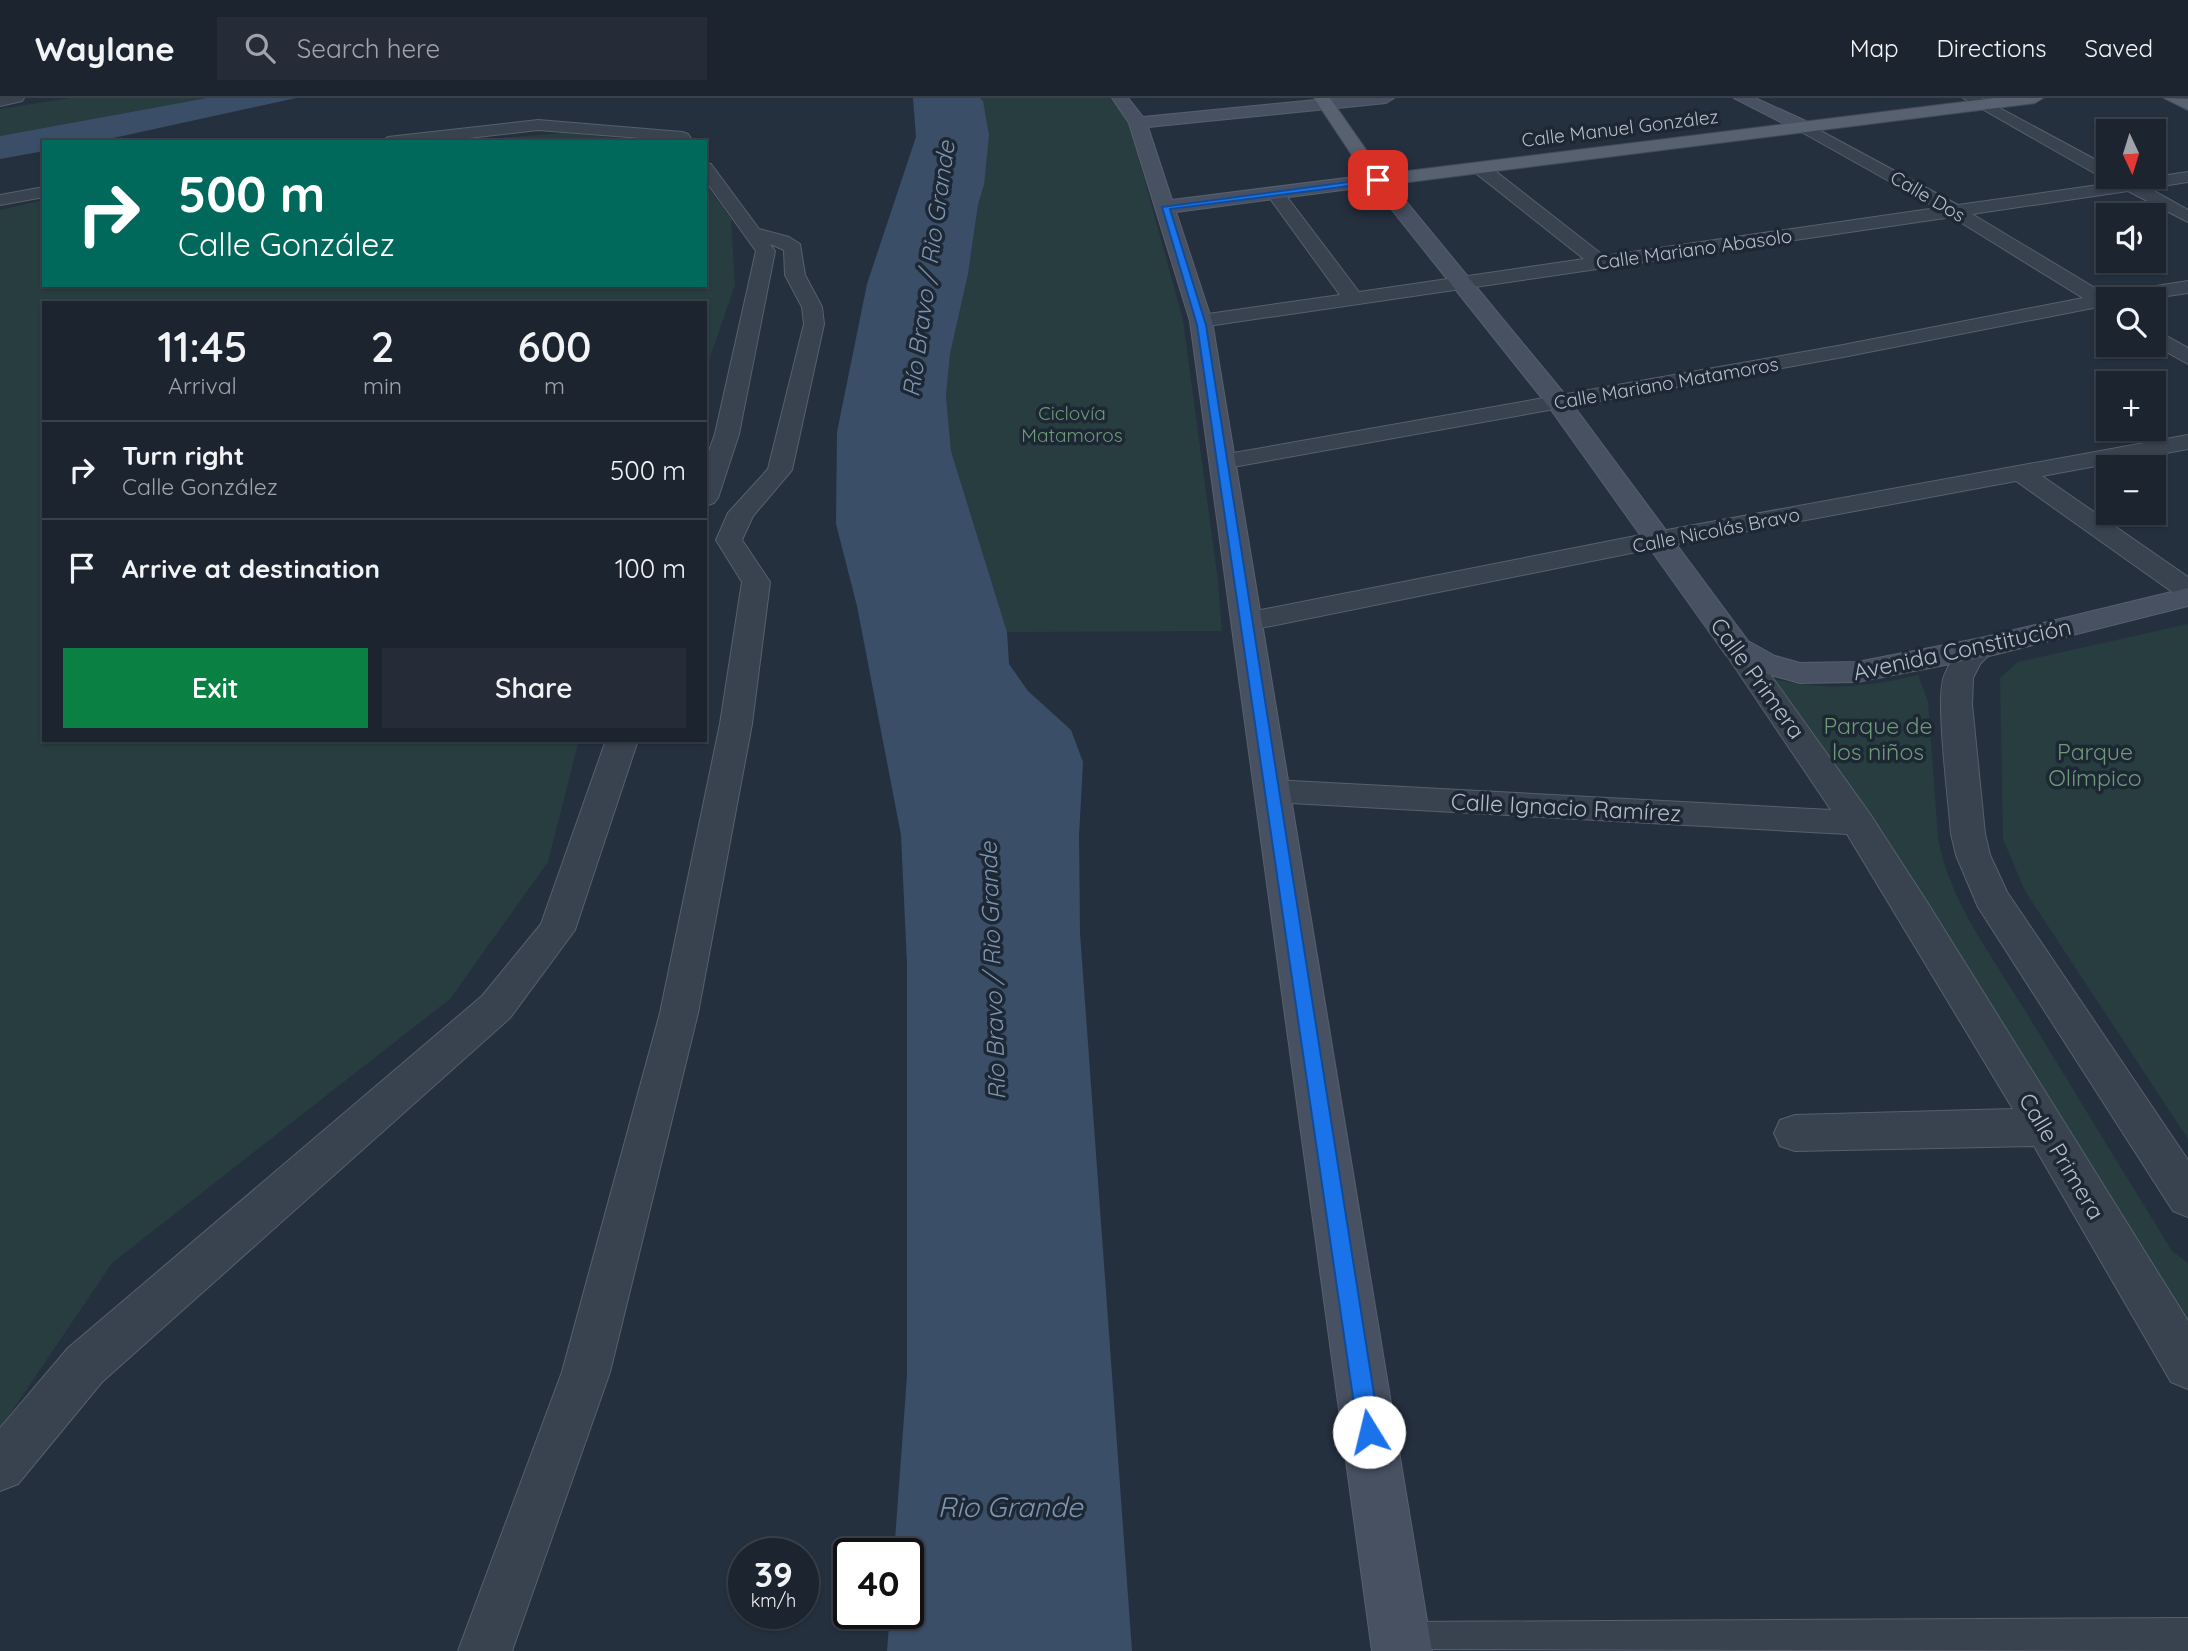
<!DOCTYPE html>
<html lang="en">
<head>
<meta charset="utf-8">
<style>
	:root { --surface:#1c242f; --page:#252c37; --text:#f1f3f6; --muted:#a0a4aa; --line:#3a414b; --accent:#0b8043 }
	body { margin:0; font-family:Quicksand,sans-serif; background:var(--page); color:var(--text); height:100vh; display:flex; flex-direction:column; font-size:26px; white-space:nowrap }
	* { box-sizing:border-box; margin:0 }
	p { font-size:23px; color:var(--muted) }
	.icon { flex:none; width:38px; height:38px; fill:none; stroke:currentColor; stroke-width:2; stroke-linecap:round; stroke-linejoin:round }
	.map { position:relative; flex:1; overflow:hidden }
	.panel { position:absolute; left:42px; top:203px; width:665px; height:441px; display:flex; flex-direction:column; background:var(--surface); border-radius:0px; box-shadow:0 2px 5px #0004,0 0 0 2px var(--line) }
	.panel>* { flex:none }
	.hud { position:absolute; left:42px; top:42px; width:665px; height:147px; border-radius:0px; box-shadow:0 2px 5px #0004,0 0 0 2px var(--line); background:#00695c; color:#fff; overflow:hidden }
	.needle { width:46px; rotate:176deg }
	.fabs { position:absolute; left:2096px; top:21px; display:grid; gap:14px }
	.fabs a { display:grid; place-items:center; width:70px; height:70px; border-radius:0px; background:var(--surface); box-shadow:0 2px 5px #0004,0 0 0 2px var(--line); font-size:35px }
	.speed { position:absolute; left:728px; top:1440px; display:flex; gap:14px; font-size:35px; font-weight:700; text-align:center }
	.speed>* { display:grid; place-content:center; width:91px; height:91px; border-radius:50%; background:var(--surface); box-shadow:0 2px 5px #0004,0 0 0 2px var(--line); line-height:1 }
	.speed small { font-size:18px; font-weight:400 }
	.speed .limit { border:4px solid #111; border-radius:10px; background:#fff; color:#111 }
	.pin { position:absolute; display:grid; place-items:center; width:60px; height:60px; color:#fff; margin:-30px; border-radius:14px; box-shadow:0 4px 10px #0006 }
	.me { position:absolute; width:77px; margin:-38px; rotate:351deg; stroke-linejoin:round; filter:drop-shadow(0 0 5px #0008) }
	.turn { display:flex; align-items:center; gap:24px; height:147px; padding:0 21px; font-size:32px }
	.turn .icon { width:91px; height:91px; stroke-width:2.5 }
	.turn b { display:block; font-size:49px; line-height:60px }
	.eta { display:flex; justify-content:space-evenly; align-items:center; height:119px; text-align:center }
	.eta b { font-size:42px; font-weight:600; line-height:49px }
	.action { display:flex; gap:14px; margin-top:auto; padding:14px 21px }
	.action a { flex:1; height:80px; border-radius:0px; background:var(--accent); color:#fff; font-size:28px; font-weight:600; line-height:80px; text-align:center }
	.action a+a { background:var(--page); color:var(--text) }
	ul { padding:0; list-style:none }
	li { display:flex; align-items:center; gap:21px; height:98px; padding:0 21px; border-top:2px solid var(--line) }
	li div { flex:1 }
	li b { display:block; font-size:26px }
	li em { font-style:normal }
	header { display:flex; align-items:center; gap:42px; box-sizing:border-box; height:98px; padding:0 35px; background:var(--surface); border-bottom:2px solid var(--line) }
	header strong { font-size:33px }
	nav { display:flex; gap:38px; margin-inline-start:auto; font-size:24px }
	.search { width:490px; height:63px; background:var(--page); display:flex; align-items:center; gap:18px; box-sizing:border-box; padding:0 24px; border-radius:0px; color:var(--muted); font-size:26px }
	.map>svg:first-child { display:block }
</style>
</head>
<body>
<header>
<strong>Waylane</strong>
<div class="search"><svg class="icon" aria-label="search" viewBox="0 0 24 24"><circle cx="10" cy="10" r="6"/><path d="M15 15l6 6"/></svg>Search here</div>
<nav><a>Map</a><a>Directions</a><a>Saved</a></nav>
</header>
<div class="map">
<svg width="2188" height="1553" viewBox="0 0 2188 1553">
	<rect width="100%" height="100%" fill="#25303f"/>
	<path fill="#273d40" d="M 70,0 L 207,0 L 0,38 L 0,11 Z
		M 980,0 L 1110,0 L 1129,25 L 1183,222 L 1218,483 L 1222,533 L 1007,534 L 951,353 L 946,298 L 950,256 L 968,176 L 978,107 L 984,87 L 983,3 Z
		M 563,35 L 664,44 L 447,44 Z
		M 705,86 L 731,121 L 735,187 L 705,274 L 705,205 L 44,205 L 44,642 L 579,642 L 548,764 L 450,901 L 112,1165 L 0,1331 L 0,112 L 44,102 L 44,187 L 705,187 Z
		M 2188,526 L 2188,1041 L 2025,793 L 2003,741 L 2000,580 L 2018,564 Z
		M 1918,577 L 1928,603 L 1938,740 C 1948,800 1993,860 2024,911 C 2073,991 2122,1072 2172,1153 L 2188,1165 L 2188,1235 L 1773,581 C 1829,593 1862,590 1918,577 Z"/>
	<path fill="#3b4e68" d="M 207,0 L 296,0 L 95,44 L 44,44 L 44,53 L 0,61 L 0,38 Z
		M 913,0 L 980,0 L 983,3 L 989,37 L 984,87 L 978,107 L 968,176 L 950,256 L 946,298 L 951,353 L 1007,534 L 1009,566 L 1028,593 L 1071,632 L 1083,664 L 1079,738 L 1080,835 L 1132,1553 L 887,1553 L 890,1516 L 908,1516 L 908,1456 L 894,1456 L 907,1278 L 907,866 L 901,737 L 857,508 L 836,426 L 837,334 L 867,186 L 916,39 Z"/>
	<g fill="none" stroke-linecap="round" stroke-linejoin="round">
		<g stroke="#57606c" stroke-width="2">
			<path id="street" d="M 0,0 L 24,0 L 22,3 L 0,8 Z
				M 1963,0 L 1981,0 L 2109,69 L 2109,79 L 2116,79 L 2103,80 Z
				M 538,22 L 682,34 L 688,36 L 693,44 L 538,32 L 433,44 L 380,44 L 388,39 Z
				M 1804,24 L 1958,107 L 2119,84 L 2127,80 L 2134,82 L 2188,74 L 2188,84 L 2149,90 L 2188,112 L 2188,124 L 2128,93 L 1972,116 L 2105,196 L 2188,183 L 2188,195 L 2147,201 L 2109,201 L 2109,213 L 2098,209 L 1843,259 L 1222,371 L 1213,369 L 1210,364 L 1213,359 L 1222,357 L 1843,247 L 2083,200 L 1952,119 L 1201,229 L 1194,227 L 1191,223 L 1194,219 L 1201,217 L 1340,197 L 1266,95 L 1275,90 L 1281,91 L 1359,194 L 1584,161 L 1473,73 L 1471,69 L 1473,65 L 1485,65 L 1604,158 L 1937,110 L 1798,32 L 1796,29 Z
				M 705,65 L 711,66 L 759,131 L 789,139 L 800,146 L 805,177 L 822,209 L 824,226 L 792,372 L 753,418 L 742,442 L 770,484 L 752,626 L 698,915 L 610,1274 L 512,1553 L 458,1553 L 562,1274 L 660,915 L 720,626 L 742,484 L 716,442 L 728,415 L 768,371 L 804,226 L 802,209 L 785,177 L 784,152 L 770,146 L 775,153 L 739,336 L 718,400 L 714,405 L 705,408 L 705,364 L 715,336 L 756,153 L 705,82 Z
				M 44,89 L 44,99 L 0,107 L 0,97 Z
				M 2154,231 L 2188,250 L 2188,266 L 2154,247 Z
				M 2188,337 L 2188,351 L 2042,378 L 2188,479 L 2188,500 L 2178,498 L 2016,383 L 1656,450 L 1246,533 L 1236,530 L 1232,524 L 1236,518 L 1246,515 L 1656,434 Z
				M 1737,541 L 1747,544 L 1870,716 L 1927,804 L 2188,1223 L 2188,1291 L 2171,1284 L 2034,1048 L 1795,1053 L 1780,1048 L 1774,1035 L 1780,1022 L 1795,1017 L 2013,1011 L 1847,736 L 1273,704 L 1261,701 L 1257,693 L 1261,685 L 1273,682 L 1831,712 L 1722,550 L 1727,544 Z
				M 1981,541 L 1991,544 L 1996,550 L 1980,566 L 1973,580 L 1972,606 L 1985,736 L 1990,757 L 2007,794 L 2188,1062 L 2188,1119 L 2173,1113 L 1978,809 L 1956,757 L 1951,736 C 1949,705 1935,601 1944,578 C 1951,560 1963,546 1981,541 Z
				M 606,642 L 638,642 L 575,832 L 510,920 L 102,1284 L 18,1386 L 0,1393 L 0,1330 L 68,1250 L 482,898 L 541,826 Z
				M 2188,1520 L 2188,1553 L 1375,1551 L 1383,1532 L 1402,1524 Z"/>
		</g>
		<g stroke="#57606c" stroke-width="2">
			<path id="secondary" d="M 1112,0 L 1128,0 L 1143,19 L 1336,0 L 1394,0 L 1386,5 L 1148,29 L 1172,102 L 1378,76 L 1385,78 L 1567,299 L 1748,543 L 1775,558 L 1800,565 L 1857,564 L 1981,540 L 2188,490 L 2188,508 L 1981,560 L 1857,584 L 1800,585 L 1753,572 L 1726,557 L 1549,309 L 1373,88 L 1176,114 L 1212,223 L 1432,1553 L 1372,1553 L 1190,223 L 1129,25 Z
				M 1734,0 L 1755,0 L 1810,25 L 1813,29 L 1804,34 L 1798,33 Z"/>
		</g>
		<g stroke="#424b58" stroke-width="2">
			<path id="primary" d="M 1314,0 L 1330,0 L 1383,76 L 1995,0 L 2043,0 L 2035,5 L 1378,88 L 1371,86 Z
				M 2164,0 L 2188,1 L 2188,12 Z"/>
		</g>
		<use href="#street" fill="#39424f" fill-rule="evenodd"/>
		<use href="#secondary" fill="#475162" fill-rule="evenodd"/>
		<use href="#primary" fill="#57616f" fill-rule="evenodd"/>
	</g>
	<path fill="#1a73e8" stroke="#114b97" stroke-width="2" d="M 1378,80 L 1380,84 L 1170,111 L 1206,227 L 1380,1334 L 1377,1342 L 1369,1346 L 1361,1342 L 1358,1334 L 1197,227 L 1162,109 Z"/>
	<g text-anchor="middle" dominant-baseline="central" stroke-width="7" stroke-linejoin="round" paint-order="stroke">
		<g font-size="19" fill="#b5bdc9" stroke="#1e2734">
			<text transform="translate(1620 30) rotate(-7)">Calle Manuel González</text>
			<text transform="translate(1928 98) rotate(30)">Calle Dos</text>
			<text transform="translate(1694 151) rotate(-8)">Calle Mariano Abasolo</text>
			<text transform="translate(1666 285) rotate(-10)">Calle Mariano Matamoros</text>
			<text transform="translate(1716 432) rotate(-11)">Calle Nicolás Bravo</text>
		</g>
		<g font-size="19" fill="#6d9a77" stroke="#1e2734">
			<text x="1072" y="315">Ciclovía<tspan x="1072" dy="22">Matamoros</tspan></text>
		</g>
		<g font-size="23" fill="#b5bdc9" stroke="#1e2734">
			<text transform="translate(1962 551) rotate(-12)">Avenida Constitución</text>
			<text transform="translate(1758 580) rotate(54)">Calle Primera</text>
			<text transform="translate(1566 709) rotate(3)">Calle Ignacio Ramírez</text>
			<text transform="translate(2062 1058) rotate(59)">Calle Primera</text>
		</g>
		<g font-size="23" fill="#6d9a77" stroke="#1e2734">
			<text x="1878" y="627">Parque de<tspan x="1878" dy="26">los niños</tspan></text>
			<text x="2095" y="653">Parque<tspan x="2095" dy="26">Olímpico</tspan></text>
		</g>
		<g font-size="24" font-style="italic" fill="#7d94b1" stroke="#1e2734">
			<text transform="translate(928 171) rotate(-82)">Río Bravo / Rio Grande</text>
			<text transform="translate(992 873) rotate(-92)">Río Bravo / Rio Grande</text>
		</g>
		<g font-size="28" font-style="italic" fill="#7d94b1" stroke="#1e2734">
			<text x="1010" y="1408">Rio Grande</text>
		</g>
	</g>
</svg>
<div class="fabs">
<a><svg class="needle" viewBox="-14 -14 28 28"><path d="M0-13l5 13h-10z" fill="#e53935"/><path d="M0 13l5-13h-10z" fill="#a0a4aa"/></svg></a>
<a><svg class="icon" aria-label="sound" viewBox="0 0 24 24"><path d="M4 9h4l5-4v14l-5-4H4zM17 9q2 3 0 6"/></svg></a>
<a><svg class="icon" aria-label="search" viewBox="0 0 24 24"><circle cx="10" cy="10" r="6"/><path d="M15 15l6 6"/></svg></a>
<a>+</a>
<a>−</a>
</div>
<div class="speed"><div>39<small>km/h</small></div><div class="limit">40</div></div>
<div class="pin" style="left:1378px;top:82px;background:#d93025"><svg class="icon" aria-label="arrive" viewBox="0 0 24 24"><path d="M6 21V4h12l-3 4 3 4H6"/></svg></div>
<svg class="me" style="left:1369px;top:1334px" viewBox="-20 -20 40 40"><circle r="19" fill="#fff"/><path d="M0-13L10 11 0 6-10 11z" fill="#1a73e8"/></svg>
<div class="hud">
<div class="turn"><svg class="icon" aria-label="right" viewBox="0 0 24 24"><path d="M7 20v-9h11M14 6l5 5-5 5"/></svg><div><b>500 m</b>Calle González</div></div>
</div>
<section class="panel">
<div class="eta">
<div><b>11:45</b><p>Arrival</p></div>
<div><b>2</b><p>min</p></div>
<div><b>600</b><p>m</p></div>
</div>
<ul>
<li><svg class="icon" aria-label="right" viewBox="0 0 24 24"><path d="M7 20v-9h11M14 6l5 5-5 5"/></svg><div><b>Turn right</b><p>Calle González</p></div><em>500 m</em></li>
<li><svg class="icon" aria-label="arrive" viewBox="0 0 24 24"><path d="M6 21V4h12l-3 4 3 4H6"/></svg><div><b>Arrive at destination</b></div><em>100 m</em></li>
</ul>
<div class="action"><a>Exit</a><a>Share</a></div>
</section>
</div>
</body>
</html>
